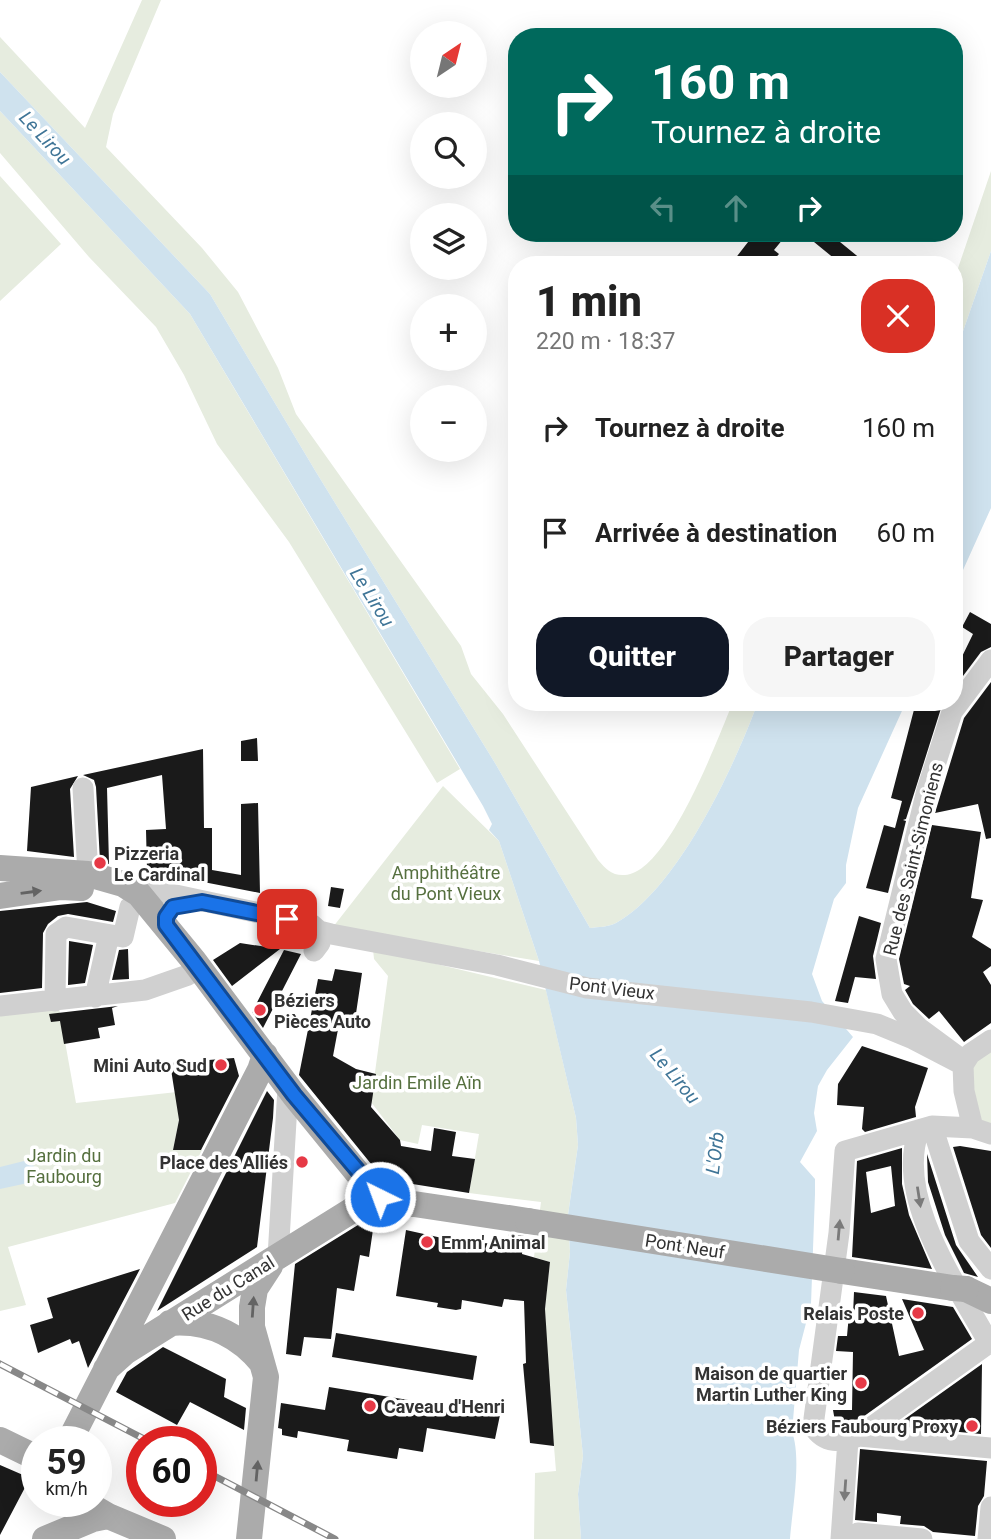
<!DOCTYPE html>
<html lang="fr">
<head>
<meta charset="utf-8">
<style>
	:root { --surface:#fff; --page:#f6f6f6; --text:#222; --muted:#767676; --accent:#111827 }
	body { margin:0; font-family:Roboto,sans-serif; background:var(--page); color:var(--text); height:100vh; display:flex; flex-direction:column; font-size:26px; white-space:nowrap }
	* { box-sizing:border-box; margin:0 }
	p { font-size:23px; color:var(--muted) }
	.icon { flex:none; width:38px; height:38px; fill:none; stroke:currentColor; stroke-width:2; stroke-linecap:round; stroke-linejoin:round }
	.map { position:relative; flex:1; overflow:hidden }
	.side { position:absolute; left:508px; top:256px; width:455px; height:455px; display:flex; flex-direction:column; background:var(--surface); border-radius:28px; box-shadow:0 7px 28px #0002 }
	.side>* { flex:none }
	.banner { position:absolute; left:508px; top:28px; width:455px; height:214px; border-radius:28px; box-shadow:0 7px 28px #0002; background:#00695c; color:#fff; overflow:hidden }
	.needle { width:46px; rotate:35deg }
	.buttons { position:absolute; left:410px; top:21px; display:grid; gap:14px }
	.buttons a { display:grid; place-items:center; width:77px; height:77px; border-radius:50%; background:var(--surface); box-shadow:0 7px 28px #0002; font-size:35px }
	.speed { position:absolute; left:21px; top:1426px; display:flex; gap:14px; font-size:35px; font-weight:700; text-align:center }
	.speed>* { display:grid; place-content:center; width:91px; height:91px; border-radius:50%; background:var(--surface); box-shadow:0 7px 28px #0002; line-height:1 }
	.speed small { font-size:18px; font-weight:400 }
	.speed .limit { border:10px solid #d22; background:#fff; color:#111 }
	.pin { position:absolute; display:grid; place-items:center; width:60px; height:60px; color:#fff; margin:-30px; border-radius:14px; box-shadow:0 4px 10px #0006 }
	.me { position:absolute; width:77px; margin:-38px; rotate:318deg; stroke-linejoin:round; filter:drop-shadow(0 0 5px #0008) }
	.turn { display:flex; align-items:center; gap:24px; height:147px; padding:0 28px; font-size:32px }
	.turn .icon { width:91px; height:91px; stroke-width:2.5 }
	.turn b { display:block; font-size:49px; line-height:60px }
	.lanes { display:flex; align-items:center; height:66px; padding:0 28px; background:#0003; justify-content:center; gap:35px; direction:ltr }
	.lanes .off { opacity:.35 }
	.round { display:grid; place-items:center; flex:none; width:74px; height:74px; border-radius:28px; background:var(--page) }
	.overview { display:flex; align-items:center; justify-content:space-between; height:119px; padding:0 28px }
	h1 { font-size:42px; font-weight:800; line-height:52px }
	.button { display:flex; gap:14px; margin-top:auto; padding:14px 28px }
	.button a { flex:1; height:80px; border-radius:28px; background:var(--accent); color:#fff; font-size:28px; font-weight:800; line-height:80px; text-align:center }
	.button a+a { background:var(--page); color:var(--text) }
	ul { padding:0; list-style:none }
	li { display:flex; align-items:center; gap:21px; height:105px; padding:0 28px }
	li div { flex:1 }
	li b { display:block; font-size:26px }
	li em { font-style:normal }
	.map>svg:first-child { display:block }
</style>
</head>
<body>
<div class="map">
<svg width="991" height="1539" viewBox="0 0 991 1539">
	<rect width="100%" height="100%" fill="#fff"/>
	<path fill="#e6ecdf" d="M 142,0 L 161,0 L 113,114 L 106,147 L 202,248 L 238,292 L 278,368 L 296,414 L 461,646 L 471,674 L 503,714 L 598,860 C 606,869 612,876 625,875 C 668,873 718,738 733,702 L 758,702 C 734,767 678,889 616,923 C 609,927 598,927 590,928 L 495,763 L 316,472 L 210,294 L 0,72 L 0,37 L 85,128 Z
		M 0,111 L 190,314 L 460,769 L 437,783 L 289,542 L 217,444 L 184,375 L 156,327 L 89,257 L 0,153 Z
		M 991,171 L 991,251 L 961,337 L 954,351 L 954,280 Z
		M 0,176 L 61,244 L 0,301 Z
		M 443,786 L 499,841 L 539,961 L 333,927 Z
		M 373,949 L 546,990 L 576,1118 L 578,1145 L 568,1215 L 570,1252 L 566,1290 L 583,1456 L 578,1494 L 581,1539 L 534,1539 L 535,1473 L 556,1471 L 547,1362 L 545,1309 L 550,1262 L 534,1257 L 541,1202 L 469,1193 L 479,1134 L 422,1125 L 418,1144 L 400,1140 L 371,1102 L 388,976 L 374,959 Z
		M 59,1008 L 76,1103 L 177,1092 L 179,1120 L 173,1150 L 202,1150 L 175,1203 L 8,1247 L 26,1305 L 0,1311 L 0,1014 Z
		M 991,1043 L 991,1134 L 973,1128 L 970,1054 Z"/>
	<path fill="#cfe2ee" d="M 0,72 L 210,294 L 316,472 L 495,763 L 590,928 C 598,927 609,927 616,923 C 678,889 734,767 758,702 L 906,702 L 858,808 L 846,865 L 846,883 L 834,899 L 812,974 L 822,1001 L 853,1037 L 827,1070 L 818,1086 L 814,1113 L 817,1131 L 800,1162 L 815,1179 L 815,1194 L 811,1304 L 799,1350 L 792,1432 C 802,1459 792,1510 790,1539 L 581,1539 L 578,1494 L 583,1456 L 566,1290 L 570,1252 L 568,1215 L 578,1145 L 576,1118 L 539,961 L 499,841 L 489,830 L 492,824 L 483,806 L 190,314 L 0,111 Z
		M 991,251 L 991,508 L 954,590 L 954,351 L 961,337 Z
		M 32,1159 L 37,1181 L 0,1189 L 0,1167 Z"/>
	<path fill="#1a1a1a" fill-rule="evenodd" d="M 755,233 L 788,233 L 774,250 L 779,254 L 770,264 L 731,264 Z
		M 803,233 L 829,233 L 867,264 L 841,264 Z
		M 970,612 L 991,624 L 991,647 L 981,652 L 954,688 L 954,673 L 973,634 L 962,627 Z
		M 991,682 L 991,838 L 986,839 L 978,804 L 935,813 L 964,718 Z
		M 916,702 L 943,702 L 906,819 L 903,820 L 906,821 L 888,893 L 866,888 L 884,825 L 895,828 L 902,801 L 891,798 Z
		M 257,738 L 258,761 L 241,761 L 241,741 Z
		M 203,749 L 204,828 L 212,828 L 212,870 L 241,875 L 241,804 L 258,803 L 260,893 L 147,871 L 146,830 L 166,829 L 162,775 L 107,788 L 109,864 L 100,861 L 96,787 L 94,780 L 83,775 Z
		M 78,776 L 70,789 L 74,857 L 27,851 L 31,787 Z
		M 932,825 L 981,832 L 971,898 L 983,900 L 972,937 L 991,949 L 991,966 L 983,972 L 991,985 L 991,1023 L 964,1042 L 939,1011 L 929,1019 L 913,1004 L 905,990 L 910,986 L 904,984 L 899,959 Z
		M 331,887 L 344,889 L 340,908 L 328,906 Z
		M 87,902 L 116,911 L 113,922 L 68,914 L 58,916 L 48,924 L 43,933 L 42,988 L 0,993 L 0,911 Z
		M 859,916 L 881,923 L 873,956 L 876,979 L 855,977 L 848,1003 L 835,1001 Z
		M 69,941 L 93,945 L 85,983 L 68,985 Z
		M 240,943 L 280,949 L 232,986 L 213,960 Z
		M 128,949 L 129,979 L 112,980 L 119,950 Z
		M 284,950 L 301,954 L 263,1028 L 252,1012 Z
		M 335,969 L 362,973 L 354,1027 L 339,1024 L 333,1056 L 356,1069 L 376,1074 L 371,1107 L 400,1140 L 401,1146 L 431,1151 L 434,1128 L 456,1132 L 452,1156 L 475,1159 L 469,1193 L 400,1182 L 391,1177 L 390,1180 L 380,1175 L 299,1075 L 318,979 L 332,981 Z
		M 118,1006 L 112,1008 L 115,1025 L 98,1028 L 100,1038 L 64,1044 L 60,1021 L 51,1022 L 49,1014 Z
		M 862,1046 L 928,1068 L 915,1107 L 916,1117 L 865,1132 L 862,1129 L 864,1107 L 837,1105 L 838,1084 Z
		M 234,1058 L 239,1076 L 201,1150 L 173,1150 L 179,1120 L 170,1063 Z
		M 267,1091 L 274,1100 L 273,1118 L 257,1247 L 157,1311 Z
		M 960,1146 L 991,1151 L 991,1248 L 981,1235 L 953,1147 Z
		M 902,1148 L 902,1184 L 909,1215 L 932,1269 L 852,1257 L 857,1161 ZM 891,1166 L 895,1206 L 871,1213 L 866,1172 Z
		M 927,1154 L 956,1245 L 978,1277 L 964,1273 L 945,1235 L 928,1182 Z
		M 374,1223 L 369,1257 L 360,1255 L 354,1291 L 337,1288 L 331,1339 L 304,1337 L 301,1356 L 286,1354 L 295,1264 L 358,1225 Z
		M 406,1230 L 469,1244 L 470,1241 L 507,1246 L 509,1234 L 524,1236 L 522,1254 L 550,1262 L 545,1309 L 554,1446 L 530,1443 L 523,1364 L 526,1363 L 524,1301 L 504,1299 L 502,1307 L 462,1300 L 461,1309 L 456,1310 L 437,1307 L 438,1303 L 396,1296 Z
		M 140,1269 L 88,1368 L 79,1341 L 72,1344 L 70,1339 L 38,1353 L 30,1325 L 53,1318 L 47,1298 Z
		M 854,1292 L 886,1296 L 899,1356 L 924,1350 L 902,1299 L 953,1307 L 972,1339 L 853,1424 L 836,1427 L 833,1410 L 852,1410 L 853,1352 L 836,1351 L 838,1336 L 847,1336 L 849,1314 L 853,1315 Z
		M 336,1333 L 477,1356 L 473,1380 L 332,1357 Z
		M 163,1347 L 226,1379 L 224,1397 L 246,1408 L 244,1430 L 190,1402 L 177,1425 L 116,1392 L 127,1372 Z
		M 982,1364 L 981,1434 L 895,1426 Z
		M 329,1387 L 500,1415 L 495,1439 L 427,1428 L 423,1452 L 399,1448 L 397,1459 L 347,1451 L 349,1440 L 298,1431 L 297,1438 L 282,1435 L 282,1429 L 278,1428 L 281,1403 L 325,1410 Z
		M 860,1449 L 987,1461 L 984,1496 L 978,1506 L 975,1536 L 933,1532 L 924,1526 L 900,1524 L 901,1516 L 877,1513 L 877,1522 L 855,1520 Z
		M 0,1465 L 30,1478 L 0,1535 Z"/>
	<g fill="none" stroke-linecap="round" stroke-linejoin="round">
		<path stroke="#d0d0d0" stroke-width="21" d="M 83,788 L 88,874
			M 129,885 L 311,924 L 319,931 L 331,934 L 497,965 L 587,988 L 811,1012 L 877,1024 L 911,1038 L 963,1065
			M 314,951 L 320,943 L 319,931
			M 95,997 L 109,935
			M 55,1001 L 56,934 L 66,927 L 123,937 L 130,907
			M 0,1006 L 145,990 L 188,975
			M 963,1065 L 970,1054 L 991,1040
			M 932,1126 L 969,1241 L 991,1269
			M 973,1128 L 964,1091 L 963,1065 L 957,1056 L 919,1028 L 903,1012 L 892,994 L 886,959 L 927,790 L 952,712 L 991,660
			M 919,1130 C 894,1198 957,1285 989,1343
			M 278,1257 L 288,1087
			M 989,1343 L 859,1436 C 842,1443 824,1444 813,1426 L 839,1233 L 845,1151 L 932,1126 L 973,1128 L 991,1134
			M 859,1436 L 991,1448
			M 858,1533 L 922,1539
			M 841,1539 L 848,1440
			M 988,1539 L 991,1507"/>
		<path stroke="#ababab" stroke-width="26" d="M 0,868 L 88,874 L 123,884 L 139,894 L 194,961 L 294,1095 L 369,1187 L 392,1204
			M 0,896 L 61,887 L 81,888
			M 842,1271 L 953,1288
			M 966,1289 L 991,1301
			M 170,1323 C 207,1320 238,1334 262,1363
			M 106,1369 L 125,1352 L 354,1209 L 372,1204 L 414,1204 L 528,1221
			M 0,1440 L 37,1458
			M 69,1442 L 260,1070 L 265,1055
			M 84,1502 L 108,1516 L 163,1539
			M 45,1539 L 93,1519 L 108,1516
			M 249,1539 L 266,1377 L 252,1327 L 252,1307 L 255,1289 L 270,1266"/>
		<g stroke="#888" stroke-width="7">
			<path id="rail" d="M 0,1364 L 150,1442
				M 201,1469 L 335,1539"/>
		</g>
		<use href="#rail" stroke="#fff" stroke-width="4.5" stroke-dasharray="13" stroke-linecap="butt"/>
		<path stroke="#ababab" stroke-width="26" d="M 528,1221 L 842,1271
			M 953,1288 L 966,1289"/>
	</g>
	<defs><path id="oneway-solid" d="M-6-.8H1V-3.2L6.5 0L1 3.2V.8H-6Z" transform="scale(1.75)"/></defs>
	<g fill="#636363">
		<use href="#oneway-solid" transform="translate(31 892) rotate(-8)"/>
		<use href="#oneway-solid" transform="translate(253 1307) rotate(-86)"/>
		<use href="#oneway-solid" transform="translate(257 1471) rotate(-85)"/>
	</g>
	<g fill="#7a7a7a">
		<use href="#oneway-solid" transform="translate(919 1197) rotate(81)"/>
		<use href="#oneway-solid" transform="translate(839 1230) rotate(-85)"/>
		<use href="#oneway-solid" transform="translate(845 1490) rotate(94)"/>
	</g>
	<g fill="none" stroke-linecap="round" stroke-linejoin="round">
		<g stroke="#114b97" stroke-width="18">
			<path id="route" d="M 287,919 L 202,902 L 173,907 L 166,917 L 166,925 L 294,1095 L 380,1197"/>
		</g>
		<use href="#route" stroke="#1a73e8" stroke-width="12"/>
	</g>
	<g fill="#e63946" stroke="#fff" stroke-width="2.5">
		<circle cx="100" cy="863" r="7"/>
		<circle cx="260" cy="1010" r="7"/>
		<circle cx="221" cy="1065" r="7"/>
		<circle cx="302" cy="1162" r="7"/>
		<circle cx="427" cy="1242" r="7"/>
		<circle cx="918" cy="1313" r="7"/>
		<circle cx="861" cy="1383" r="7"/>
		<circle cx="370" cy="1406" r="7"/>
		<circle cx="972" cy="1426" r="7"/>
	</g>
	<g text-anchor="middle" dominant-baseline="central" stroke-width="7" stroke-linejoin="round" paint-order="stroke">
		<g font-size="18" font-weight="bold" fill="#333" stroke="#fff" text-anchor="end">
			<text x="114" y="853" text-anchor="start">Pizzeria<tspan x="114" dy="21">Le Cardinal</tspan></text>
			<text x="274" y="1000" text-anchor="start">Béziers<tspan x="274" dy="21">Pièces Auto</tspan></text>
			<text x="207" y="1065">Mini Auto Sud</text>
			<text x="288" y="1162">Place des Alliés</text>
			<text x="441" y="1242" text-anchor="start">Emm' Animal</text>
			<text x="904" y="1313">Relais Poste</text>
			<text x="847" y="1373">Maison de quartier<tspan x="847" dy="21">Martin Luther King</tspan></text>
			<text x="384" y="1406" text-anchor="start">Caveau d'Henri</text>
			<text x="958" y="1426">Béziers Faubourg Proxy</text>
		</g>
		<g font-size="18" fill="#333" stroke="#fff">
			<text transform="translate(913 859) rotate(-76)">Rue des Saint-Simoniens</text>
			<text transform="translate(612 988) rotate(7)">Pont Vieux</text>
			<text transform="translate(685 1246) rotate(9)">Pont Neuf</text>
			<text transform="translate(228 1288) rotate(-32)">Rue du Canal</text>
		</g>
		<g font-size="18" fill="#56703f" stroke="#fff">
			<text x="446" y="872">Amphithéâtre<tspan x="446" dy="21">du Pont Vieux</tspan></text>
			<text x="417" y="1082">Jardin Emile Aïn</text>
			<text x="64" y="1155">Jardin du<tspan x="64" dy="21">Faubourg</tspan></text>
		</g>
		<g font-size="19" font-style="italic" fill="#3f7597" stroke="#fff">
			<text transform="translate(45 138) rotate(47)">Le Lirou</text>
			<text transform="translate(372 597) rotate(58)">Le Lirou</text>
			<text transform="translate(675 1076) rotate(50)">Le Lirou</text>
			<text transform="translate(715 1153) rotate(-83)">L'Orb</text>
		</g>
	</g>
</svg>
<div class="buttons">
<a><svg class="needle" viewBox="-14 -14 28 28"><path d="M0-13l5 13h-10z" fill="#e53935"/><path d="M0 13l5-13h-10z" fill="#767676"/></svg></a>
<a><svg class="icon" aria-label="search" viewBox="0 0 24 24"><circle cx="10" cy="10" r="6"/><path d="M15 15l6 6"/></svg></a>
<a><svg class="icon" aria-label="layers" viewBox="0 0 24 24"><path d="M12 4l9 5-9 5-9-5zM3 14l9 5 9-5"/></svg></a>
<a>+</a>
<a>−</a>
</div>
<div class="speed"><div>59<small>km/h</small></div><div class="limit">60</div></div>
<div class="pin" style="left:287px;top:919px;background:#d93025"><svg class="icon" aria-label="arrive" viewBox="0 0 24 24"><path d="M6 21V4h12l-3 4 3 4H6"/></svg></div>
<svg class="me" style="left:380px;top:1197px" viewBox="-20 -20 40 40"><circle r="17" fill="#1a73e8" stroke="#fff" stroke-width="3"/><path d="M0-11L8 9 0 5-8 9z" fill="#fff"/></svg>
<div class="banner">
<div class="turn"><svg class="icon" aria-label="right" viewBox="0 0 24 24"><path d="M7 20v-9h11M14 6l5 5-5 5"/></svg><div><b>160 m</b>Tournez à droite</div></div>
<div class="lanes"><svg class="icon off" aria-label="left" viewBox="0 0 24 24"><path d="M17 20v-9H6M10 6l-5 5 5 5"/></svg><svg class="icon off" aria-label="ahead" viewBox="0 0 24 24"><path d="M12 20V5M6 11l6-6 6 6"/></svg><svg class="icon" aria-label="right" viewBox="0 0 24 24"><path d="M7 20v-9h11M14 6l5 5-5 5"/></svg></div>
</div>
<section class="side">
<div class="overview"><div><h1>1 min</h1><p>220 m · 18:37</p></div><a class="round" style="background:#d93025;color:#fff"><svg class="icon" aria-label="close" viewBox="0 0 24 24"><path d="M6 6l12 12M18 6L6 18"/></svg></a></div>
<ul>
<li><svg class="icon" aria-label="right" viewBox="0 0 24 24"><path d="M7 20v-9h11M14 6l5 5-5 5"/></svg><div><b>Tournez à droite</b></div><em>160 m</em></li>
<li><svg class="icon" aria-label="arrive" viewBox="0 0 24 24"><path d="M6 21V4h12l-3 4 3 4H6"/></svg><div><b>Arrivée à destination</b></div><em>60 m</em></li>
</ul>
<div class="button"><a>Quitter</a><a>Partager</a></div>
</section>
</div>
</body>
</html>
